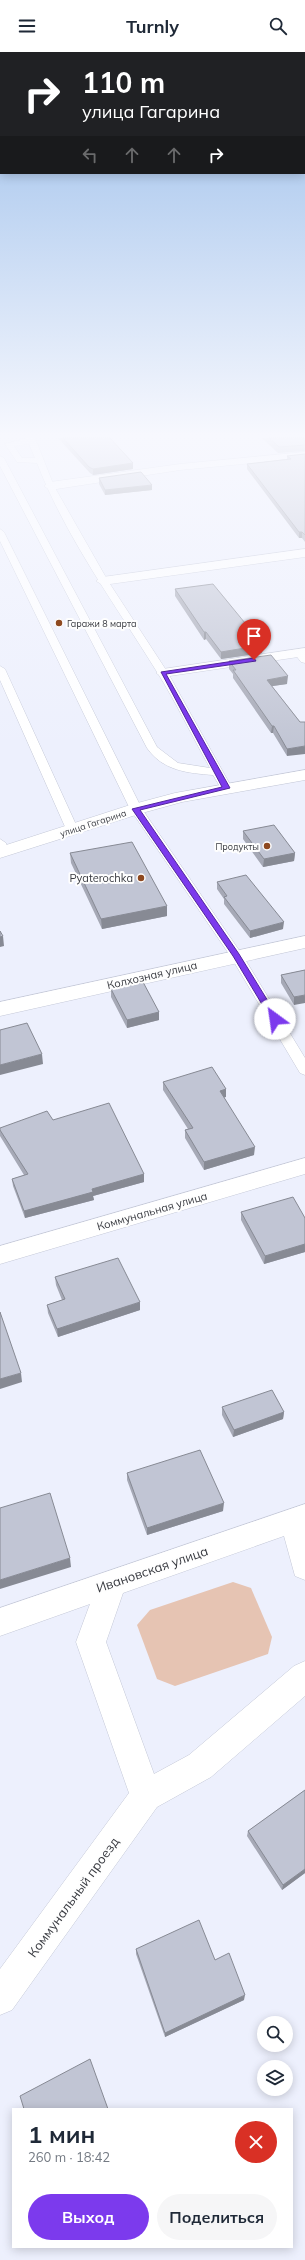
<!DOCTYPE html>
<html lang="ru">
<head>
<meta charset="utf-8">
<style>
	:root { --surface:#fff; --page:#f6f6f7; --text:#1f2937; --muted:#747a83; --accent:#7c3aed }
	body { margin:0; font-family:Mulish,sans-serif; background:var(--page); color:var(--text); height:100vh; display:flex; flex-direction:column; font-size:15px; white-space:nowrap }
	* { box-sizing:border-box; margin:0 }
	p { font-size:13px; color:var(--muted) }
	.icon { flex:none; width:22px; height:22px; fill:none; stroke:currentColor; stroke-width:2; stroke-linecap:round; stroke-linejoin:round }
	.map { position:relative; flex:1; overflow:hidden }
	.details { position:absolute; left:12px; top:2056px; width:281px; height:140px; display:flex; flex-direction:column; background:var(--surface); border-radius:0px; box-shadow:0 2px 10px #0003 }
	.details>* { flex:none }
	.top-card { position:absolute; left:0px; top:0px; width:305px; height:122px; box-shadow:0 2px 10px #0003; background:#202124; color:#fff; overflow:hidden }
	.controls { position:absolute; left:257px; top:1964px; display:grid; gap:8px }
	.controls a { display:grid; place-items:center; width:36px; height:36px; border-radius:50%; background:var(--surface); box-shadow:0 2px 10px #0003; font-size:20px }
	.pin { position:absolute; display:grid; place-items:center; width:34px; height:34px; color:#fff; margin:-41px -17px; border-radius:50% 50% 50% 0; rotate:-45deg; box-shadow:0 0 4px #0007 }
	.pin .icon { rotate:45deg }
	.me { position:absolute; width:44px; margin:-22px; rotate:329deg; stroke-linejoin:round; filter:drop-shadow(0 0 3px #0008) }
	.turn { display:flex; align-items:center; gap:14px; height:84px; padding:0 16px; font-size:18px }
	.turn .icon { width:52px; height:52px; stroke-width:2.5 }
	.turn b { display:block; font-size:28px; line-height:34px }
	.lanes { display:flex; align-items:center; height:38px; padding:0 16px; background:#0003; justify-content:center; gap:20px; direction:ltr }
	.lanes .off { opacity:.35 }
	.round { display:grid; place-items:center; flex:none; width:42px; height:42px; border-radius:21px; background:var(--page) }
	.summary { display:flex; align-items:center; justify-content:space-between; height:68px; padding:0 16px }
	h1 { font-size:24px; font-weight:700; line-height:30px }
	.primary-button { display:flex; gap:8px; margin-top:auto; padding:8px 16px }
	.primary-button a { flex:1; height:46px; border-radius:24px; background:var(--accent); color:#fff; font-size:16px; font-weight:700; line-height:46px; text-align:center }
	.primary-button a+a { background:var(--page); color:var(--text) }
	header { display:flex; justify-content:space-between; align-items:center; height:52px; padding:0 16px; background:var(--surface); font-size:18px; font-weight:700 }
	.map>svg:first-child { display:block }
</style>
</head>
<body>
<header><svg class="icon" aria-label="menu" viewBox="0 0 24 24"><path d="M4 6h16M4 12h16M4 18h16"/></svg>Turnly<svg class="icon" aria-label="search" viewBox="0 0 24 24"><circle cx="10" cy="10" r="6"/><path d="M15 15l6 6"/></svg></header>
<div class="map">
<svg width="305" height="2208" viewBox="0 0 305 2208">
	<rect width="100%" height="100%" fill="#edf0fd"/>
	<path fill="#e6c4b3" d="M 233,1530 L 251,1536 L 272,1585 L 268,1602 L 175,1634 L 157,1627 L 137,1573 L 150,1558 Z"/>
	<g fill="none" stroke-linecap="round" stroke-linejoin="round">
		<g stroke="#c4c8d7" stroke-width="1">
			<path id="service" d="M 27,386 L 35,386 L 54,434 L 108,529 L 168,621 L 232,736 L 230,738 L 222,738 L 213,723 C 188,721 163,719 147,696 L 0,414 L 0,404 L 4,406 L 157,695 L 178,711 L 210,716 C 192,684 176,650 157,620 C 115,552 66,486 37,411 L 17,410 L 5,392 ZM 29,392 L 35,406 L 22,406 L 14,394 Z
				M 0,477 L 4,480 L 142,757 L 243,904 L 305,1006 L 305,1023 L 300,1021 L 231,905 L 130,757 L 0,489 Z
				M 299,598 L 305,602 L 305,611 L 301,610 L 294,601 Z
				M 0,614 L 5,617 L 78,777 L 76,779 L 68,779 L 66,777 L 0,628 Z
				M 0,787 L 6,791 L 9,800 L 7,803 L 0,803 Z"/>
		</g>
		<g stroke="#c4c8d7" stroke-width="1">
			<path id="minor" d="M 305,400 L 305,406 L 180,418 L 50,438 L 44,434 L 50,430 L 180,412 Z
				M 305,497 L 305,505 L 103,533 L 96,529 L 103,525 Z
				M 305,596 L 305,604 L 163,625 L 156,621 L 163,617 Z
				M 305,884 L 305,896 L 0,964 L 0,950 Z
				M 305,1106 L 305,1122 L 0,1212 L 0,1194 Z
				M 305,1452 L 305,1528 L 295,1524 L 284,1484 L 123,1541 L 106,1590 L 154,1722 L 189,1703 L 294,1614 L 305,1609 L 305,1644 L 211,1725 L 157,1755 L 12,1958 L 0,1963 L 0,1917 L 129,1741 L 76,1590 L 90,1552 L 0,1584 L 0,1556 Z"/>
		</g>
		<g stroke="#c4c8d7" stroke-width="1">
			<path id="secondary" d="M 305,718 L 305,728 L 182,750 L 142,761 L 0,806 L 0,795 L 130,753 L 175,741 Z"/>
		</g>
		<use href="#service" fill="#fff" fill-rule="evenodd"/>
		<use href="#minor" fill="#fff" fill-rule="evenodd"/>
		<use href="#secondary" fill="#fff" fill-rule="evenodd"/>
	</g>
	<path fill="#a6a9b6" d="M 58,386 L 110,386 L 133,417 L 93,423 L 90,421 Z
		M 262,386 L 305,386 L 305,399 L 278,401 Z
		M 305,402 L 305,490 L 302,486 L 299,486 L 247,417 L 247,412 L 287,407 L 287,404 Z
		M 99,426 L 152,438 L 105,443 L 99,432 Z
		M 175,537 L 262,601 L 221,607 L 206,587 L 204,588 L 175,544 Z
		M 229,609 L 287,632 L 272,634 L 300,670 L 287,704 L 273,681 L 271,681 L 233,626 L 233,622 L 229,617 Z
		M 243,779 L 295,801 L 294,809 L 263,815 L 243,787 Z
		M 70,801 L 167,864 L 102,877 L 71,811 Z
		M 217,830 L 283,877 L 250,886 L 224,852 L 224,847 L 217,837 Z
		M 305,918 L 294,953 L 281,931 L 281,923 Z
		M 111,937 L 159,960 L 159,968 L 127,976 L 111,945 Z
		M 163,1030 L 226,1037 L 226,1045 L 224,1045 L 254,1103 L 204,1118 L 185,1086 L 185,1078 L 188,1077 L 163,1038 Z
		M 53,1068 L 144,1122 L 144,1130 L 93,1144 L 94,1148 L 25,1166 L 13,1134 L 12,1127 L 24,1123 L 0,1084 L 0,1076 Z
		M 241,1160 L 305,1166 L 305,1200 L 264,1212 L 241,1168 Z
		M 55,1225 L 140,1258 L 58,1285 L 48,1261 L 47,1253 L 62,1248 L 56,1233 Z
		M 222,1355 L 284,1360 L 283,1367 L 233,1385 L 222,1363 Z
		M 127,1421 L 223,1459 L 147,1483 L 127,1428 Z
		M 305,1738 L 305,1821 L 282,1838 L 247,1784 L 248,1779 Z
		M 136,1897 L 215,1908 L 244,1948 L 165,1985 L 136,1902 Z"/>
	<path fill="#878a94" d="M 133,411 L 133,417 L 93,423 L 93,417 Z
		M 152,433 L 152,438 L 105,443 L 105,438 Z
		M 299,480 L 302,480 L 302,486 L 299,486 Z
		M 204,580 L 206,580 L 206,587 L 204,588 Z
		M 263,593 L 262,601 L 221,607 L 221,600 Z
		M 288,624 L 287,632 L 266,635 L 267,628 Z
		M 272,674 L 274,674 L 273,681 L 271,681 Z
		M 305,694 L 305,702 L 287,704 L 287,697 Z
		M 295,801 L 294,809 L 263,815 L 264,807 Z
		M 167,854 L 167,864 L 102,877 L 101,867 Z
		M 284,870 L 283,877 L 250,886 L 250,879 Z
		M 3,884 L 4,894 L 0,895 L 0,885 Z
		M 305,943 L 305,951 L 294,953 L 294,945 Z
		M 159,960 L 159,968 L 127,976 L 127,968 Z
		M 42,1002 L 43,1012 L 0,1023 L 0,1013 Z
		M 226,1037 L 226,1045 L 219,1047 L 220,1039 Z
		M 255,1095 L 254,1103 L 204,1118 L 204,1110 Z
		M 144,1122 L 144,1130 L 93,1144 L 94,1148 L 25,1166 L 24,1159 L 92,1137 Z
		M 305,1192 L 305,1200 L 264,1212 L 265,1204 Z
		M 140,1250 L 140,1258 L 58,1285 L 57,1277 Z
		M 21,1321 L 22,1330 L 0,1337 L 0,1327 Z
		M 284,1360 L 283,1367 L 233,1385 L 234,1378 Z
		M 224,1451 L 223,1459 L 147,1483 L 147,1476 Z
		M 70,1506 L 71,1515 L 0,1537 L 0,1528 Z
		M 305,1817 L 305,1821 L 282,1838 L 283,1833 Z
		M 245,1943 L 244,1948 L 165,1985 L 165,1981 Z"/>
	<path fill="#c1c5d4" stroke="#878a94" d="M 63,386 L 110,386 L 133,411 L 93,417 L 89,415 Z
		M 269,386 L 305,386 L 305,393 L 279,395 Z
		M 305,402 L 305,483 L 302,480 L 299,480 L 247,412 L 291,407 L 287,404 Z
		M 141,420 L 152,433 L 105,438 L 99,426 Z
		M 213,532 L 263,593 L 221,600 L 206,580 L 204,580 L 175,537 Z
		M 271,603 L 288,624 L 267,628 L 300,670 L 305,670 L 305,694 L 287,697 L 274,674 L 272,674 L 233,618 L 236,618 L 229,609 Z
		M 274,773 L 295,801 L 264,807 L 243,779 Z
		M 132,790 L 167,854 L 101,867 L 70,801 Z
		M 246,823 L 284,870 L 250,879 L 224,845 L 227,844 L 217,830 Z
		M 0,879 L 3,884 L 0,885 Z
		M 305,918 L 305,943 L 294,945 L 281,923 Z
		M 143,930 L 159,960 L 127,968 L 111,937 Z
		M 27,971 L 42,1002 L 0,1013 L 0,978 Z
		M 212,1015 L 226,1037 L 220,1039 L 255,1095 L 204,1110 L 185,1078 L 193,1076 L 163,1030 Z
		M 109,1051 L 144,1122 L 92,1137 L 93,1140 L 24,1159 L 12,1127 L 28,1122 L 0,1078 L 0,1076 L 47,1059 L 53,1068 Z
		M 293,1145 L 305,1166 L 305,1192 L 265,1204 L 241,1160 Z
		M 118,1206 L 140,1250 L 57,1277 L 47,1253 L 65,1247 L 55,1225 Z
		M 0,1260 L 21,1321 L 0,1327 Z
		M 272,1338 L 284,1360 L 234,1378 L 222,1355 Z
		M 200,1398 L 224,1451 L 147,1476 L 127,1421 Z
		M 50,1441 L 70,1506 L 0,1528 L 0,1456 Z
		M 305,1738 L 305,1817 L 283,1833 L 248,1779 Z
		M 199,1868 L 215,1908 L 229,1901 L 245,1943 L 165,1981 L 136,1897 Z
		M 90,2007 L 108,2057 L 24,2057 L 20,2044 Z"/>
	<linearGradient id="sky" x2="0" y2="1"><stop stop-color="#99bdea"/><stop offset="0.55" stop-color="#f7f8fe"/><stop offset="1" stop-color="#f7f8fe" stop-opacity="0"/></linearGradient>
	<rect width="305" height="696" fill="url(#sky)"/>
	<path fill="#7c3aed" stroke="#51269a" d="M 254,606 L 256,609 L 166,622 L 230,736 L 140,758 L 239,902 L 279,967 L 275,970 L 272,969 L 233,904 L 132,757 L 222,735 L 161,620 Z"/>
	<g fill="#8e4920" stroke="#fefefe" stroke-width="1.5">
		<circle cx="59" cy="571" r="4"/>
		<circle cx="267" cy="794" r="4"/>
		<circle cx="141" cy="826" r="4"/>
	</g>
	<g text-anchor="middle" dominant-baseline="central" stroke-width="4" stroke-linejoin="round" paint-order="stroke">
		<g font-size="9" fill="#383a40" stroke="#fefefe" text-anchor="start">
			<text x="67" y="571">Гаражи 8 марта</text>
			<text x="259" y="794" text-anchor="end">Продукты</text>
		</g>
		<g font-size="9" fill="#383a40" stroke="#fefefe">
			<text transform="translate(93 771) rotate(-18)">улица Гагарина</text>
		</g>
		<g font-size="11" fill="#383a40" stroke="#fefefe" text-anchor="end">
			<text x="133" y="826">Pyaterochka</text>
		</g>
		<g font-size="11" fill="#383a40" stroke="#fefefe">
			<text transform="translate(152 923) rotate(-13)">Колхозная улица</text>
			<text transform="translate(152 1159) rotate(-16)">Коммунальная улица</text>
		</g>
		<g font-size="13" fill="#383a40" stroke="#fefefe">
			<text transform="translate(152 1517) rotate(-19)">Ивановская улица</text>
			<text transform="translate(73 1845) rotate(-54)">Коммунальный проезд</text>
		</g>
	</g>
</svg>
<div class="controls">
<a><svg class="icon" aria-label="search" viewBox="0 0 24 24"><circle cx="10" cy="10" r="6"/><path d="M15 15l6 6"/></svg></a>
<a><svg class="icon" aria-label="layers" viewBox="0 0 24 24"><path d="M12 4l9 5-9 5-9-5zM3 14l9 5 9-5"/></svg></a>
</div>
<div class="pin" style="left:254px;top:608px;background:#d93025"><svg class="icon" aria-label="arrive" viewBox="0 0 24 24"><path d="M6 21V4h12l-3 4 3 4H6"/></svg></div>
<svg class="me" style="left:275px;top:967px" viewBox="-20 -20 40 40"><circle r="19" fill="#fff"/><path d="M0-13L10 11 0 6-10 11z" fill="#7c3aed"/></svg>
<div class="top-card">
<div class="turn"><svg class="icon" aria-label="right" viewBox="0 0 24 24"><path d="M7 20v-9h11M14 6l5 5-5 5"/></svg><div><b>110 m</b>улица Гагарина</div></div>
<div class="lanes"><svg class="icon off" aria-label="left" viewBox="0 0 24 24"><path d="M17 20v-9H6M10 6l-5 5 5 5"/></svg><svg class="icon off" aria-label="ahead" viewBox="0 0 24 24"><path d="M12 20V5M6 11l6-6 6 6"/></svg><svg class="icon off" aria-label="ahead" viewBox="0 0 24 24"><path d="M12 20V5M6 11l6-6 6 6"/></svg><svg class="icon" aria-label="right" viewBox="0 0 24 24"><path d="M7 20v-9h11M14 6l5 5-5 5"/></svg></div>
</div>
<section class="details">
<div class="summary"><div><h1>1 мин</h1><p>260 m · 18:42</p></div><a class="round" style="background:#d93025;color:#fff"><svg class="icon" aria-label="close" viewBox="0 0 24 24"><path d="M6 6l12 12M18 6L6 18"/></svg></a></div>
<div class="primary-button"><a>Выход</a><a>Поделиться</a></div>
</section>
</div>
</body>
</html>
